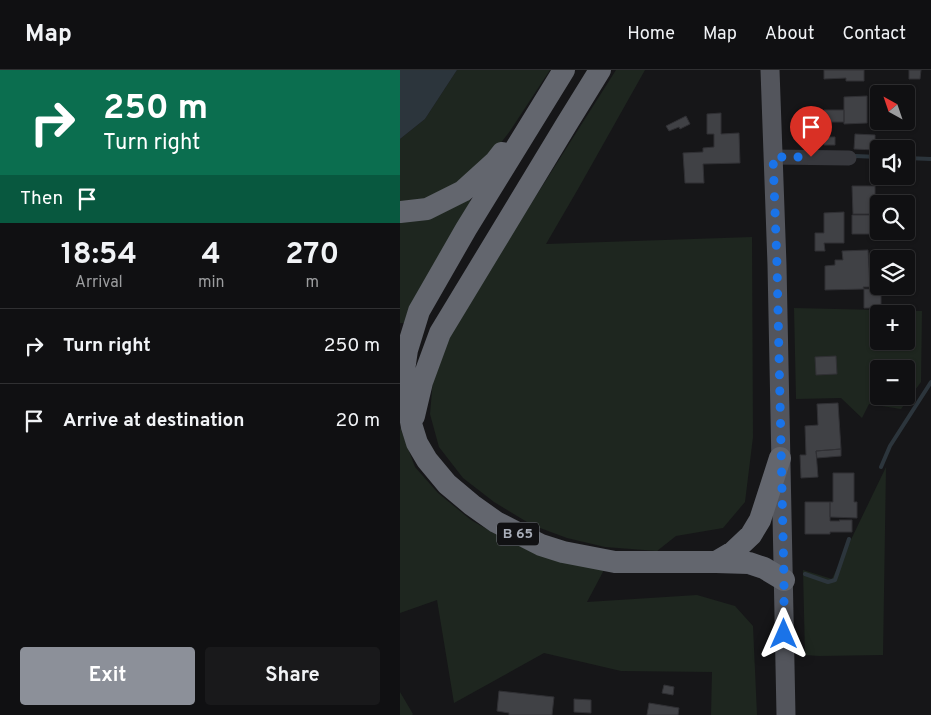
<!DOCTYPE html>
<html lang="en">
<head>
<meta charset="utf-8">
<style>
	:root { --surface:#101012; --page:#19191b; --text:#f1f3f6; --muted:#9c9d9f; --line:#303032; --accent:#8c9099 }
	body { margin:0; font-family:Overpass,sans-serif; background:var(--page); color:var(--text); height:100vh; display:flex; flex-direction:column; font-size:19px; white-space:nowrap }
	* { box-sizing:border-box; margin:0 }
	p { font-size:16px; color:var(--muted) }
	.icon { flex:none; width:28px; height:28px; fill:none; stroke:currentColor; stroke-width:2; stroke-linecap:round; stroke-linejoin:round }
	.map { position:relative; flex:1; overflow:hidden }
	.details { display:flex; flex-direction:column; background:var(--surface); width:400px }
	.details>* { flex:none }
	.guide { background:#0b6e4f; color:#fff; overflow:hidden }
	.needle { width:32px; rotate:320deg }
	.fabs { position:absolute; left:470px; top:15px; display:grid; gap:10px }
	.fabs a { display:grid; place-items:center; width:45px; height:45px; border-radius:5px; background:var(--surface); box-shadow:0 1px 4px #0004,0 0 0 1px var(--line); font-size:25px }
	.pin { position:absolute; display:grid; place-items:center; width:42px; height:42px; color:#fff; margin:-51px -21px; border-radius:50% 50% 50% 0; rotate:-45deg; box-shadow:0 0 5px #0007 }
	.pin .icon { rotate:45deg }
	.me { position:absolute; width:55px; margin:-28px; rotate:0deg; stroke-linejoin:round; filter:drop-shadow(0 0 4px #0008) }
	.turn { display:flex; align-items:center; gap:18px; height:105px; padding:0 20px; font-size:22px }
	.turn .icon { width:65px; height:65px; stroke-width:2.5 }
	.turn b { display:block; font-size:35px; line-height:42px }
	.then { display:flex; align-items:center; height:48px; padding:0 20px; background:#0003; gap:10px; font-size:19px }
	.eta { display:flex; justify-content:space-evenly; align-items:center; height:85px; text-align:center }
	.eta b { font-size:30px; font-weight:700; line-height:35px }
	.action { display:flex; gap:10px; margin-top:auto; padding:10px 20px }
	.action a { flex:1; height:58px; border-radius:5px; background:var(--accent); color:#fff; font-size:20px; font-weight:700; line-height:58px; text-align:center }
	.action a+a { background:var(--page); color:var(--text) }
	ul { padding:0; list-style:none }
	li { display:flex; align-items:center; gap:15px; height:75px; padding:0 20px; border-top:1px solid var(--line) }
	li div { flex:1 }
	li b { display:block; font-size:19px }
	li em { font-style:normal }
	header { display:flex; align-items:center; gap:30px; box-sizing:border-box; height:70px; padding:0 25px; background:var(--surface); border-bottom:1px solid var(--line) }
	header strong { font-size:24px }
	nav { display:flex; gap:28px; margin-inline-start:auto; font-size:18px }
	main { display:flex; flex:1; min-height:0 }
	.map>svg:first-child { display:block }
</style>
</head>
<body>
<header>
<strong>Map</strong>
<nav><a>Home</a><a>Map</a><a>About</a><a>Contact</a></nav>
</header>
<main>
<section class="details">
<div class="guide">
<div class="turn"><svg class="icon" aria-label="right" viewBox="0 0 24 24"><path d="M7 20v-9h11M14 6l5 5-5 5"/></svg><div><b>250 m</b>Turn right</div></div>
<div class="then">Then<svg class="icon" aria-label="arrive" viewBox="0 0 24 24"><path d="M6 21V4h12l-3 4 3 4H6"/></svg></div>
</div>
<div class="eta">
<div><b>18:54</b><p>Arrival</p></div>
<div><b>4</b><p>min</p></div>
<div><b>270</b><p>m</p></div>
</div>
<ul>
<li><svg class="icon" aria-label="right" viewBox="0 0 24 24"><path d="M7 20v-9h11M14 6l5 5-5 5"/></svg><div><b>Turn right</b></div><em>250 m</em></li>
<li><svg class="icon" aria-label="arrive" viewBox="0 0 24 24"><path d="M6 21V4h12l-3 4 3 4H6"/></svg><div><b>Arrive at destination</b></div><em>20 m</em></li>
</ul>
<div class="action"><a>Exit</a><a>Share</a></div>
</section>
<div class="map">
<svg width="531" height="645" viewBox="0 0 531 645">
	<rect width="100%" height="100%" fill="#161618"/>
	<path fill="#1e261f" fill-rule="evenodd" d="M 57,0 L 150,0 L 110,61 L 90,87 L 59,115 L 26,132 L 0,135 L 0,69 L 25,49 Z
		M 216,0 L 245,0 L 178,119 L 146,174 L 352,167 L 353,367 L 345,432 L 323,458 L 276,466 L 257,481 L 205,477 L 167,468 L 132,455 L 94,432 L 63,408 L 39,377 L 30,344 L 33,309 L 48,268 L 101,181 Z
		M 68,129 L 73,133 L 4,253 L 0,253 L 0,152 Z
		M 394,238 L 522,241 L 521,312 L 501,339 L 469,334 L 462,348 L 441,328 L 396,329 ZM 479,244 L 506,244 L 506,271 L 479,271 ZM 479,299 L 506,299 L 506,326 L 479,326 Z
		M 0,357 L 15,397 L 38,423 L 71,450 L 111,473 L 154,488 L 205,498 L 187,532 L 297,525 L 335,536 L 353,556 L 357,645 L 311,645 L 312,602 L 221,601 L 144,583 L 54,633 L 37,530 L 0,543 Z
		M 486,397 L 483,585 L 419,586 L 405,585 L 403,500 L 432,509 Z
		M 0,622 L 13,644 L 12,645 L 0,645 Z"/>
	<path fill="#2c353c" d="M 0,0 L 57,0 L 25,49 L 0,69 Z"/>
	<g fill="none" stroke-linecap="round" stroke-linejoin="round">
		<path stroke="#2c353c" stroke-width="4" d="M 455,86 L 479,87
			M 506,88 L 531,89
			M 481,397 L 490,376 L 531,312
			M 405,504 L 428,512 L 435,510 L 449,469"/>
	</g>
	<path fill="#404145" stroke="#303034" d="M 424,0 L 464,0 L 464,11 L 446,11 L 446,8 L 424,9 Z
		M 509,0 L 521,0 L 520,9 L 509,9 Z
		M 467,26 L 467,53 L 444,54 L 444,27 Z
		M 424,40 L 444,40 L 444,52 L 424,52 Z
		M 321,43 L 321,64 L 339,63 L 340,93 L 303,94 L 304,113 L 285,113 L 283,83 L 303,82 L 303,78 L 314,77 L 314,64 L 307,64 L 307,44 Z
		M 286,46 L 290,54 L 280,59 L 279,57 L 269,61 L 266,56 Z
		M 402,46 L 424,46 L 424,70 L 402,70 Z
		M 455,64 L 475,65 L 475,80 L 454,79 Z
		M 424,67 L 435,67 L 435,75 L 424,75 Z
		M 475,107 L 491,107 L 491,115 L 475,115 Z
		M 452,116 L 475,116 L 475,144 L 453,144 Z
		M 444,142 L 444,173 L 424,173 L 425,181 L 415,181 L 415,163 L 424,163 L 424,143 Z
		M 452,145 L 472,145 L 472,164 L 452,164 Z
		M 468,180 L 470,217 L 463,217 L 464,219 L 425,220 L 425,196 L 435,195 L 435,190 L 443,190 L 442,181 Z
		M 464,219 L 481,219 L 481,238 L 464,238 Z
		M 436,286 L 437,304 L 416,305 L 415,287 Z
		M 438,333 L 441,379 L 416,381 L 418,407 L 401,408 L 400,385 L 406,385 L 405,356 L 418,355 L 417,334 Z
		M 441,379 L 441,386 L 417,388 L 416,381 Z
		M 433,403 L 454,403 L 454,432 L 457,432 L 457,448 L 430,447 L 430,432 L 433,432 Z
		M 405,432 L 430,432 L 430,451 L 440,451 L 439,450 L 452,450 L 452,462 L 430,462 L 430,464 L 405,464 Z
		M 264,615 L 274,617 L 273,625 L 262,623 Z
		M 99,621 L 154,627 L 152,645 L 109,645 L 109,643 L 97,641 Z
		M 174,629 L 191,630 L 191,643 L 174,642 Z
		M 249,633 L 279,638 L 278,645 L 247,645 Z"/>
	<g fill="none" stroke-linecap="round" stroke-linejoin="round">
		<path stroke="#37383d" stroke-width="15" d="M 373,87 L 449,88"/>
		<path stroke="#53555c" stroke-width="19" d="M 370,0 L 377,195 L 386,645"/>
		<path stroke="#63666e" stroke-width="22" d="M 164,0 L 66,159 L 19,241 L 7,280 L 3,307 L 12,357 L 17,373 L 27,390 L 47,414 L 72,435 L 96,452 L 141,475 L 163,482 L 215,492 L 316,492 L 349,493 L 364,498 L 384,510
			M 0,142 L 27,139 L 63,121 L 95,92 L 102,83
			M 14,346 L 22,312 L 40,263 L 166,55 L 200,0
			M 316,492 L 333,482 L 351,465 L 360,450 L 380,388"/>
	</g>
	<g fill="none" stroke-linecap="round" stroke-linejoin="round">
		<path stroke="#1a73e8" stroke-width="9" stroke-dasharray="0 16.2" d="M 384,564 L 384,510 L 377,195 L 373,87 L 411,87"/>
	</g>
	<g text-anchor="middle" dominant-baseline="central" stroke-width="5" stroke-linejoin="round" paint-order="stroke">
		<rect fill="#111113" stroke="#7b7e86" stroke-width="1" x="97" y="452.5" width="42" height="23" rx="4"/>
		<g font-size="14" font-weight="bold" fill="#a8adb8">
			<text x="118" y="464">B 65</text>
		</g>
	</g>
</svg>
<div class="fabs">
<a><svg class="needle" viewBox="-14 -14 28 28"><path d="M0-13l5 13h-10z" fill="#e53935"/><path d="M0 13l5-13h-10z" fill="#9c9d9f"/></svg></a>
<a><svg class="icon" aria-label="sound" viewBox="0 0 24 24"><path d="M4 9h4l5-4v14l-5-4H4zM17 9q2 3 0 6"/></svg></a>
<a><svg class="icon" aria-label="search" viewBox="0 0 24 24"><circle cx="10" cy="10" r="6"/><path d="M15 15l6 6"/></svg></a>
<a><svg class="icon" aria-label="layers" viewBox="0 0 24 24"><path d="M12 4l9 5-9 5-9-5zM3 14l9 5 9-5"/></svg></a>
<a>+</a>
<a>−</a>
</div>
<div class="pin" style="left:411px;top:87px;background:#d93025"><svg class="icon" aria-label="arrive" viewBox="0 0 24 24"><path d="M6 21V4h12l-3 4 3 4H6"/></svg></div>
<svg class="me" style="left:384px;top:564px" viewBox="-20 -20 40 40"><path d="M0-17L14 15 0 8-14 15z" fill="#1a73e8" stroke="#fff" stroke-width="4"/></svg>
</div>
</main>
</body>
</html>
